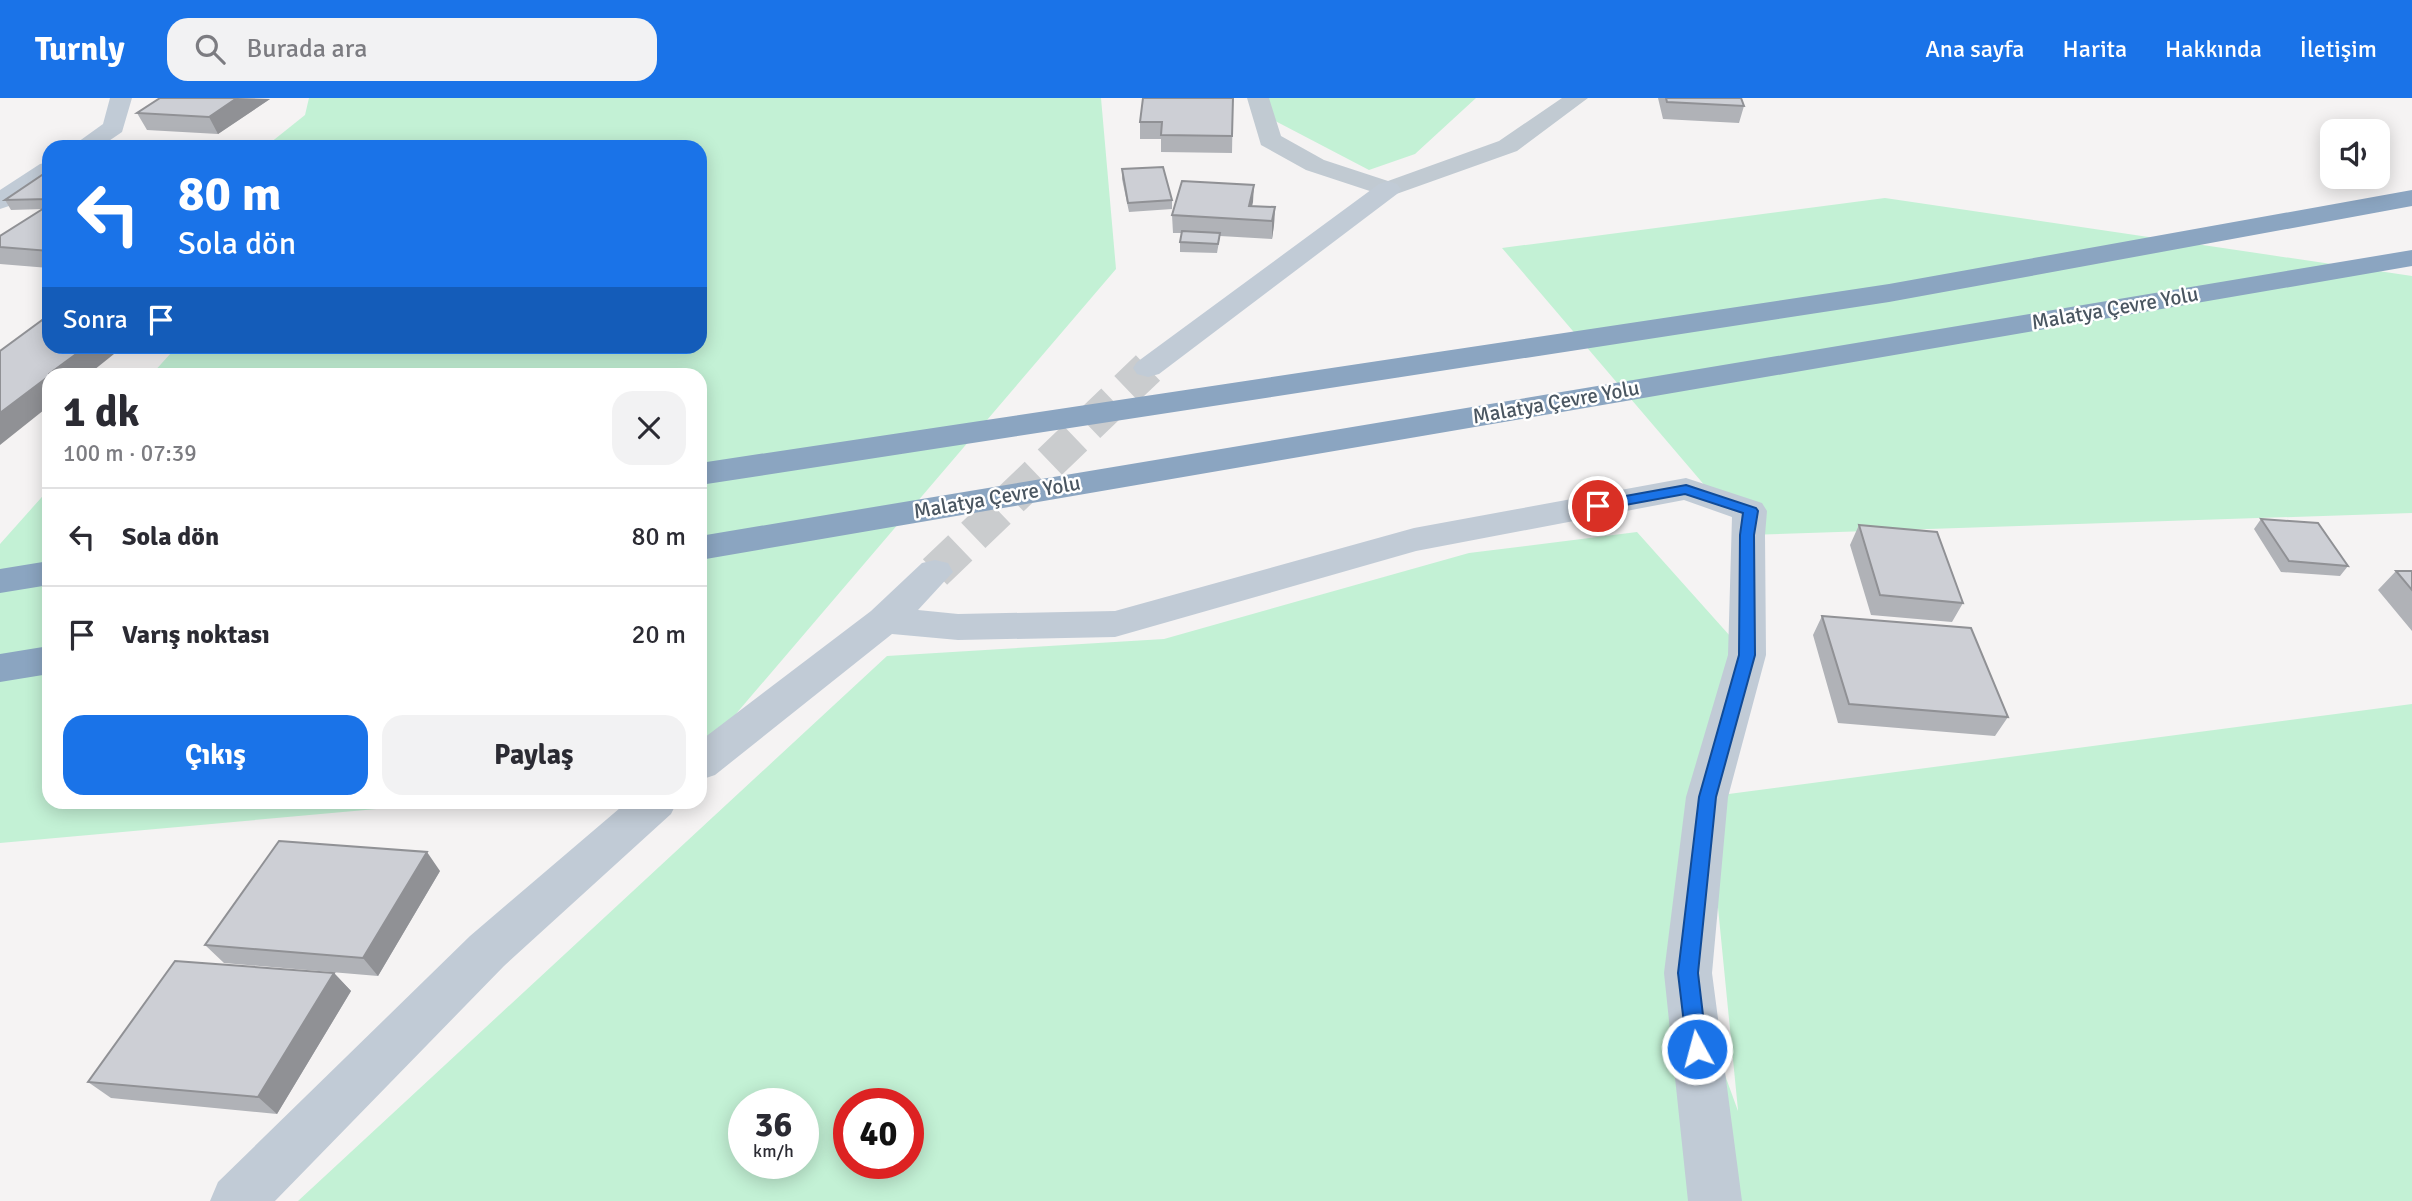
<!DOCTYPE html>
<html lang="tr">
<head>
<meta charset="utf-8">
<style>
	:root { --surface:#fff; --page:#f2f2f3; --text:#2b2b33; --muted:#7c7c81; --line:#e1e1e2; --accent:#1a73e8 }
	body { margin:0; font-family:Signika,sans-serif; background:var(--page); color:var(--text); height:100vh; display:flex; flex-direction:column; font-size:26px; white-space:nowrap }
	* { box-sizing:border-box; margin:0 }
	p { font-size:23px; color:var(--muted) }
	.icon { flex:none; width:38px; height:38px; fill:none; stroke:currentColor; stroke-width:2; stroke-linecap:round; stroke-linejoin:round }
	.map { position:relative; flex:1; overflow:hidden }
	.drawer { position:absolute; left:42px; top:270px; width:665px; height:441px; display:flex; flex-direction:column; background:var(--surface); border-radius:21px; box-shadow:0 4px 18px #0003 }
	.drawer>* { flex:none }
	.hud { position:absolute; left:42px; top:42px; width:665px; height:214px; border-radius:21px; box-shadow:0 4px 18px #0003; background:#1a73e8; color:#fff; overflow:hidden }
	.tools { position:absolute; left:2320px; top:21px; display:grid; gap:14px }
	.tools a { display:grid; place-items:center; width:70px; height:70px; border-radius:14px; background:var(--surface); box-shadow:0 4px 18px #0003; font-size:35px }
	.speed { position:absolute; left:728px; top:990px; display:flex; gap:14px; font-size:35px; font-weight:700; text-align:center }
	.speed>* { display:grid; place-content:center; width:91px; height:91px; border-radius:50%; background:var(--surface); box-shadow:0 4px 18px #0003; line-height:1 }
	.speed small { font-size:18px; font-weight:400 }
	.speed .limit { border:10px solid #d22; background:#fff; color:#111 }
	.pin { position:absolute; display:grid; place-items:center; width:60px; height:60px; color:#fff; margin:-30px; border:4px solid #fff; border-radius:50%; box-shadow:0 2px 7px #0007 }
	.me { position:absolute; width:77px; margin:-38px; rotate:353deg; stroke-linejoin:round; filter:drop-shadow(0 0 5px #0008) }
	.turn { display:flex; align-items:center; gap:24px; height:147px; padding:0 21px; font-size:32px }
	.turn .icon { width:91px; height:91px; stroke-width:2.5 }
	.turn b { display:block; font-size:49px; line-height:60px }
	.then { display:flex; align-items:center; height:66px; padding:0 21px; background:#0003; gap:14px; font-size:26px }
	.round { display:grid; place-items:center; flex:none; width:74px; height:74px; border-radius:21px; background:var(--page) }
	.head { display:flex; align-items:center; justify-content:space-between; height:119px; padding:0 21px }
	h1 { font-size:42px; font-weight:700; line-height:52px }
	.primary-button { display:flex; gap:14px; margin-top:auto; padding:14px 21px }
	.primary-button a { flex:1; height:80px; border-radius:21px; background:var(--accent); color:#fff; font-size:28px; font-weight:700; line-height:80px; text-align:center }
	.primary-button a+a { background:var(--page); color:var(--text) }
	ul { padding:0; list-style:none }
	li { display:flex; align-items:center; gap:21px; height:98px; padding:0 21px; border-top:2px solid var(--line) }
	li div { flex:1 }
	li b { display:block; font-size:26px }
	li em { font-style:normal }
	header { display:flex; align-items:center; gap:42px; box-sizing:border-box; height:98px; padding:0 35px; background:var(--accent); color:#fff }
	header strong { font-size:33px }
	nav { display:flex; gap:38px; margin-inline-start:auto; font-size:24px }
	.search { width:490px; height:63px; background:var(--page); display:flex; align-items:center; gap:18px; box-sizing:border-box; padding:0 24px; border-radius:21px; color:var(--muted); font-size:26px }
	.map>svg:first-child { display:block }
</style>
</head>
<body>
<header>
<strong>Turnly</strong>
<div class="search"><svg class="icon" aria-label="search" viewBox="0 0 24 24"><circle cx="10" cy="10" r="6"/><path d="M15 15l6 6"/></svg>Burada ara</div>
<nav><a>Ana sayfa</a><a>Harita</a><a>Hakkında</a><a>İletişim</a></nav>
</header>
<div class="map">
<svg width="2412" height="1103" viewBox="0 0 2412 1103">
	<rect width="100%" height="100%" fill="#f5f3f3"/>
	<path fill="#c3f1d5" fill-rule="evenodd" d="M 309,0 L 1101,0 L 1116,171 L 700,658 L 700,276 L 152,276 L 171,255 L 154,249 L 700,248 L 700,49 L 265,49 L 305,17 Z
		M 1259,0 L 1476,0 L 1415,56 L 1369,72 L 1262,16 Z
		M 1885,100 L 2412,178 L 2412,415 L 1747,437 L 1502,150 Z
		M 49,391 L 49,704 L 454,704 L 0,745 L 0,446 Z
		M 1637,434 L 1747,557 L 1721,697 L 2412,606 L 2412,1103 L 298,1103 L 887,558 L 1164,541 L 1469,455 ZM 1712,749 L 1738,1012 L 1738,1013 L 1688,875 ZM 744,1006 L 803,1006 L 803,1066 L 744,1066 ZM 849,1006 L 908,1006 L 908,1066 L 849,1066 Z"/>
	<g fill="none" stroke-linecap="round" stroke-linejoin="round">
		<path stroke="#caccce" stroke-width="35" stroke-dasharray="35 18" stroke-linecap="butt" d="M 935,474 L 1148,270"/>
		<path fill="#c1cad2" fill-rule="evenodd" d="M 1247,0 L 1269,0 L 1281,38 L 1324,62 L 1388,83 L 1499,43 L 1562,0 L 1588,0 L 1517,53 L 1388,99 L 1306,72 L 1261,47 Z"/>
		<path fill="#c1cbd6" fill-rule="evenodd" d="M 110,0 L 132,0 L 122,34 L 100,49 L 71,49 L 103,26 Z
			M 49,64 L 49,82 L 9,108 L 0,111 L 0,92 L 40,66 Z
			M 1388,83 L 1397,86 L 1401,91 L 1397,96 L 1159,276 L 1148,279 L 1137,276 L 1133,270 L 1137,264 L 1379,86 Z
			M 1686,380 L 1762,405 L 1767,413 L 1765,437 L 1766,557 L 1728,699 L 1712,875 L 1742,1103 L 1688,1103 L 1664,875 L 1686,699 L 1728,557 L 1732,419 L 1684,402 L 1416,453 L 1115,539 L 958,542 L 892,536 L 715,677 L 700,682 L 700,643 L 871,513 L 922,465 L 935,462 L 948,465 L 953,474 L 918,512 L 958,516 L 1115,513 L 1414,430 Z
			M 627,704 L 677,704 L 671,716 L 504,868 L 275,1103 L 210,1103 L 218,1084 L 470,838 Z"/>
		<path fill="#8ba5c1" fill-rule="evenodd" d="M 2412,92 L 2412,108 L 1889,204 L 700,387 L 700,365 L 1889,186 Z
			M 2412,152 L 2412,168 L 700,462 L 700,438 Z
			M 49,463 L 49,487 L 0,495 L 0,471 Z
			M 49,548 L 49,576 L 0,584 L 0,556 Z"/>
	</g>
	<path fill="#b0b2b7" d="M 1233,0 L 1232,55 L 1161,54 L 1161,41 L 1140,41 L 1140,24 Z
		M 1658,0 L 1741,0 L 1744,8 L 1739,25 L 1663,21 Z
		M 270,1 L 218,36 L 147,32 L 137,15 Z
		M 1122,71 L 1172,102 L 1172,111 L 1129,114 L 1122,81 Z
		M 49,73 L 49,170 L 0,166 L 0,138 L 43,111 L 11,112 L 5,102 Z
		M 1254,87 L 1252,108 L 1275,109 L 1274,127 L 1272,141 L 1220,138 L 1217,155 L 1180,154 L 1180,144 L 1182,135 L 1173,135 L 1172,117 Z
		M 2261,421 L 2348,468 L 2340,478 L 2281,474 L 2254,431 Z
		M 1859,427 L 1963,505 L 1952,524 L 1871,517 L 1850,447 Z
		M 2396,473 L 2412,473 L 2412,533 L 2378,492 Z
		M 1822,518 L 2008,619 L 1995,638 L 1838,625 L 1813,537 Z
		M 440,773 L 378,878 L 224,865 L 205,847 Z
		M 334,875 L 351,893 L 277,1016 L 111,1000 L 88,984 Z"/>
	<path fill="#909195" d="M 237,0 L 270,1 L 218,36 L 209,19 Z
		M 1254,87 L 1253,104 L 1249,121 L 1249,108 Z
		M 1275,109 L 1274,127 L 1272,141 L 1272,123 Z
		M 87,248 L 124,248 L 89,276 L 50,276 Z
		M 49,278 L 49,308 L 0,347 L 0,315 Z
		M 427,754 L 440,773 L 378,878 L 363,860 Z
		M 334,875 L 351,893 L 277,1016 L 258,999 Z"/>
	<path fill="#cdcfd5" stroke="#909195" stroke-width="2" d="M 160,0 L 237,0 L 209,19 L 137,15 Z
		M 1143,0 L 1233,0 L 1232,38 L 1161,37 L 1162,24 L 1140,24 Z
		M 1666,0 L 1741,0 L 1744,8 L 1667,4 Z
		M 1163,69 L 1172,102 L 1128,105 L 1122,71 Z
		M 48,73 L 49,73 L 49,101 L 5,102 Z
		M 1182,83 L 1254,87 L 1249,108 L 1275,109 L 1272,123 L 1172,117 Z
		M 49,107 L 49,153 L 0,149 L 0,138 Z
		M 1182,133 L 1220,135 L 1218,146 L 1180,144 Z
		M 49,217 L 49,248 L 87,248 L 49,276 L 49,278 L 0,315 L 0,253 Z
		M 2261,421 L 2318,425 L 2348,468 L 2289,463 Z
		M 1859,427 L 1937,434 L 1963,505 L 1880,497 Z
		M 2396,473 L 2412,473 L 2412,492 Z
		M 1822,518 L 1971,530 L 2008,619 L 1849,606 Z
		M 279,743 L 427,754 L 363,860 L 205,847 Z
		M 175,863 L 334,875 L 258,999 L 88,984 Z"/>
	<path fill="#1a73e8" stroke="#114b97" stroke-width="2" d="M 1686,387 L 1756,410 L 1758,413 L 1754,437 L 1755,557 L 1716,699 L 1698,875 L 1707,951 L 1704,958 L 1697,961 L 1690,958 L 1687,951 L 1678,875 L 1699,699 L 1739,557 L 1740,437 L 1743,415 L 1685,396 L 1598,412 L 1591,408 L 1598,403 Z"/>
	<g text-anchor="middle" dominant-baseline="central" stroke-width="5" stroke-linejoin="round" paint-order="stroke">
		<g font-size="21" fill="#4a5661" stroke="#fff">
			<text transform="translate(2115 210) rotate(-10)">Malatya Çevre Yolu</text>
			<text transform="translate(1556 304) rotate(-10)">Malatya Çevre Yolu</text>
			<text transform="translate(997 399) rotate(-10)">Malatya Çevre Yolu</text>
		</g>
	</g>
</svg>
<div class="tools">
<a><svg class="icon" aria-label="sound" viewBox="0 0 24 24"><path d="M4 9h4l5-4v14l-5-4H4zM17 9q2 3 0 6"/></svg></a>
</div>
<div class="speed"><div>36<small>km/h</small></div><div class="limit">40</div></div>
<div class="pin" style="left:1598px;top:408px;background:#d93025"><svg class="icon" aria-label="arrive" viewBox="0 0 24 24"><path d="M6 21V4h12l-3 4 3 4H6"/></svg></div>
<svg class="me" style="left:1697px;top:951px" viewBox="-20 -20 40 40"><circle r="17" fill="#1a73e8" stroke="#fff" stroke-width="3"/><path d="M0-11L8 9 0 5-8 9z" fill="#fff"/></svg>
<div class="hud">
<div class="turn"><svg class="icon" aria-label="left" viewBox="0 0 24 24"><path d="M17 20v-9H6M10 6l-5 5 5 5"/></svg><div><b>80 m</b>Sola dön</div></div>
<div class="then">Sonra<svg class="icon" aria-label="arrive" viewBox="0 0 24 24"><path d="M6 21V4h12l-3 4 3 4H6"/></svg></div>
</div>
<section class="drawer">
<div class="head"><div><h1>1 dk</h1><p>100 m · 07:39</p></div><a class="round"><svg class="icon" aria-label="close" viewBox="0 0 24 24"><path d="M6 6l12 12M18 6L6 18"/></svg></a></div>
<ul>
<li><svg class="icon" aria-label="left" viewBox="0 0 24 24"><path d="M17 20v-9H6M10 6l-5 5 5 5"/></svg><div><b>Sola dön</b></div><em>80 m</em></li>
<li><svg class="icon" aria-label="arrive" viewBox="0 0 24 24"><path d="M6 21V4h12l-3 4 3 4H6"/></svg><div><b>Varış noktası</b></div><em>20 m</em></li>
</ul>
<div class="primary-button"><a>Çıkış</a><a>Paylaş</a></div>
</section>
</div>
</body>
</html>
